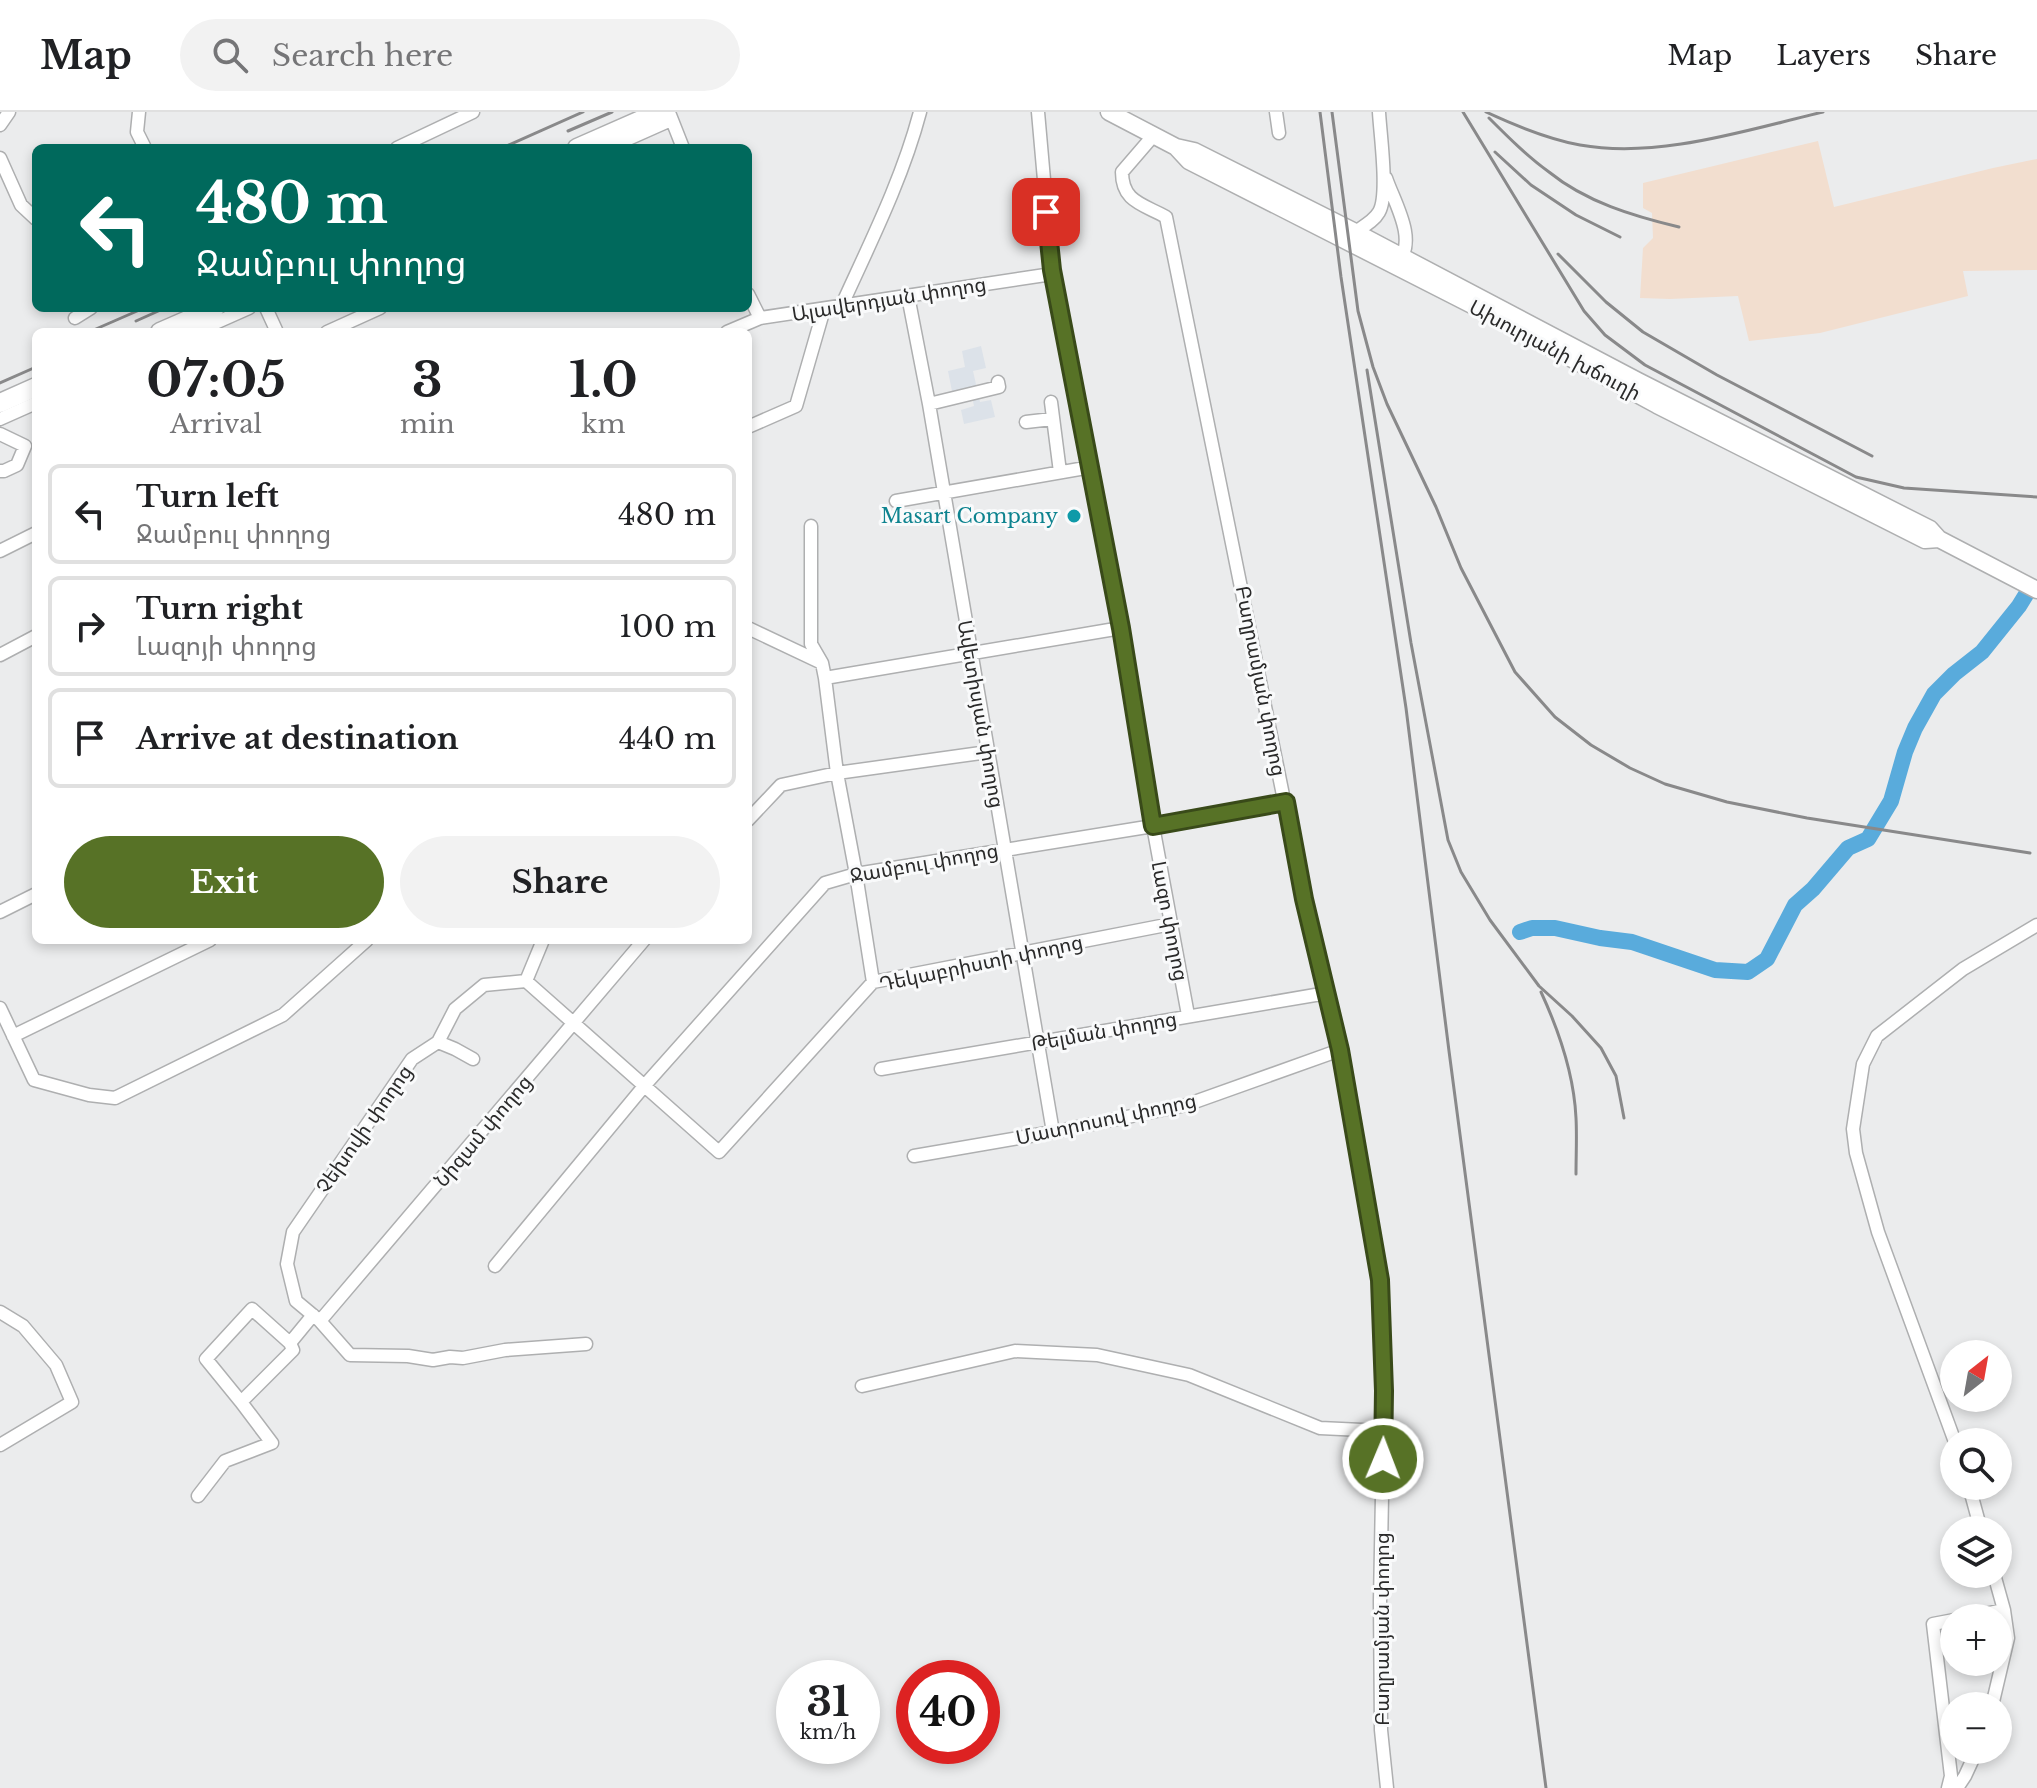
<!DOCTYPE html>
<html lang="en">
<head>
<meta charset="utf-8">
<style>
	:root { --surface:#fff; --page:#f2f2f2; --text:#202124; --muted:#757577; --line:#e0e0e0; --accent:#577226 }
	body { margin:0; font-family:"Libre Baskerville","Noto Sans Armenian",serif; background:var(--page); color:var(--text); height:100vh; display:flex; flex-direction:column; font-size:30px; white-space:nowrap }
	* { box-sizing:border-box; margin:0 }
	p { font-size:26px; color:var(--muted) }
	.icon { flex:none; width:44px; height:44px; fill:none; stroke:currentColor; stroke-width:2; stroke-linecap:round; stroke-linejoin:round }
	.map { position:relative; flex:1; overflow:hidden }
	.details { position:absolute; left:32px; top:216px; width:720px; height:616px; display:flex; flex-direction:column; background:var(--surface); border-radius:12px; box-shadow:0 4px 12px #0003 }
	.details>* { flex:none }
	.hud { position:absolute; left:32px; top:32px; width:720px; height:168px; border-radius:12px; box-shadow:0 4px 12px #0003; background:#00695c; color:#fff; overflow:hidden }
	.needle { width:52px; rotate:31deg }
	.buttons { position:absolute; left:1940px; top:1228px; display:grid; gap:16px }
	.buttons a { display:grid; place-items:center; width:72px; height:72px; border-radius:50%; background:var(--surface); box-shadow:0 4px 12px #0003; font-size:40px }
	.speed { position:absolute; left:776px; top:1548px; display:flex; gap:16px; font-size:40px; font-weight:700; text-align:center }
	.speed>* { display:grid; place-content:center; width:104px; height:104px; border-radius:50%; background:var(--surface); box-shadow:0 4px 12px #0003; line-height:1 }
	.speed small { font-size:20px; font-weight:400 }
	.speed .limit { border:12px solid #d22; background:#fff; color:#111 }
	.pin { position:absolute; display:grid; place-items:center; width:68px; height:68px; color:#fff; margin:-34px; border-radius:16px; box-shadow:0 4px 12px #0006 }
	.me { position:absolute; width:88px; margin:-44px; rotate:1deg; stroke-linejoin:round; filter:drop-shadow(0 0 6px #0008) }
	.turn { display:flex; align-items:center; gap:28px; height:168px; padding:0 32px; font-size:36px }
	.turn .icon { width:104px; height:104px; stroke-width:2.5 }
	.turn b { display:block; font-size:56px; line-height:68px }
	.eta { display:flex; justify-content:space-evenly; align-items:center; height:136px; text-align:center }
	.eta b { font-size:48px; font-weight:700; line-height:56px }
	.action { display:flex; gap:16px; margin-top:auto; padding:16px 32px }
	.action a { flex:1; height:92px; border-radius:48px; background:var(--accent); color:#fff; font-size:32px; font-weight:700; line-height:92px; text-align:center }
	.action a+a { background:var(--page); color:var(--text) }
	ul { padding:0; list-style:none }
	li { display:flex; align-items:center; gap:24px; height:100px; margin:0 16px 12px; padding:0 16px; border:4px solid var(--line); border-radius:12px }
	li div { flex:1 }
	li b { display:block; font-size:30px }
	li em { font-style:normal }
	header { display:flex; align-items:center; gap:48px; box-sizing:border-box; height:112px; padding:0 40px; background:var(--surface); border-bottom:2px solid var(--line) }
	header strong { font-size:38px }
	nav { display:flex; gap:44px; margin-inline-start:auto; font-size:28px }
	.search { width:560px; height:72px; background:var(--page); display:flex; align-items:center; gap:20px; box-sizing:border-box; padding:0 28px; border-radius:44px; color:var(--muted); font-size:30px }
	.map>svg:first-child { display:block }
</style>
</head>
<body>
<header>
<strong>Map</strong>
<div class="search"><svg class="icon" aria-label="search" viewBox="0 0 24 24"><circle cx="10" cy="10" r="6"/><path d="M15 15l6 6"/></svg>Search here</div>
<nav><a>Map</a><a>Layers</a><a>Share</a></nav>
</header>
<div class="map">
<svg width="2037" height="1676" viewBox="0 0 2037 1676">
	<rect width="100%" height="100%" fill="#ebeced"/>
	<path fill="#f2decf" d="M 1818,29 L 1834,95 L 1993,56 L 2037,47 L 2037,158 L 1963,159 L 1968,184 L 1820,221 L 1749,229 L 1738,184 L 1670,187 L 1640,186 L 1643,136 L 1653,126 L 1652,101 L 1643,96 L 1643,71 Z"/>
	<path fill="#dce2e9" d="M 981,234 L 986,256 L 973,259 L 980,290 L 991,288 L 995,305 L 964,312 L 961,298 L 974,294 L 970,275 L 952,279 L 948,259 L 965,255 L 962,239 Z"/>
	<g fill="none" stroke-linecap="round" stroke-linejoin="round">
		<path stroke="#59abdc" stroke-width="16" d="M 1520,820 L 1532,816 L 1555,816 L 1600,826 L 1632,830 L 1715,858 L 1748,860 L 1767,847 L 1795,793 L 1813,777 L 1848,736 L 1868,727 L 1891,689 L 1905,640 L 1915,616 L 1934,582 L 1954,562 L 1982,540 L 2019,494 L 2027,481"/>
		<g stroke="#aeafb0" stroke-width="15">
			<path id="minor" d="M 139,0 L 137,20 L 145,36
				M 1038,0 L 1052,158 L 1121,516 L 1153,714 L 1188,903
				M 1276,0 L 1279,21
				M 670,3 L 683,36
				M 0,13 L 9,0
				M 1153,24 L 1122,60 C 1122,90 1143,92 1166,105 L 1304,787 L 1340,938 L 1380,1168 L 1384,1279 L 1380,1489 L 1381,1618 L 1387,1676
				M 397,36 L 473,0
				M 608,36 L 671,8
				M 0,46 L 21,93 L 36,107
				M 1386,66 C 1394,90 1418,128 1398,150
				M 1355,120 C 1364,114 1374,109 1379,100 C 1389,83 1380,21 1379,0
				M 748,182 L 760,206
				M 908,184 L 929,292 L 1053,1020
				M 841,195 C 870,131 902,68 920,0
				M 266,196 L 277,220
				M 75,206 L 91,196
				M 195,220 L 249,196
				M 327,220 L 380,196
				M 727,220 L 760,206 L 1052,162
				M 1051,290 L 1060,360
				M 929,292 L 999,275 L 998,270
				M 0,307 L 36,291
				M 1026,310 L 1052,307
				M 748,315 L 796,294 L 824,197
				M 0,322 L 25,334 L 17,353 L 4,359 L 0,359
				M 896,389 L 1091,355
				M 811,414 L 811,532 L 822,551
				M 0,439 L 36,421
				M 748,516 L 822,551 L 825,566 L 1121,516
				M 0,543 L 36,524
				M 825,566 L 837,661 L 856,762 L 873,870
				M 748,708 L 781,673 L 837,661 L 988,640
				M 0,800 L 36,782
				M 526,869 L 719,1040 L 873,870 L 1171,812
				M 526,869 L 484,873 L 455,897 L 438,930 L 412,947 L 293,1120 L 287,1152 L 296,1189 L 320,1209 L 350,1243 L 408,1244 L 433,1248 L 450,1245 L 463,1246 L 505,1238 L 586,1232
				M 526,869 L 543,828
				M 0,896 L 34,968 L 89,983 L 115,986 L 283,903 L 367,828
				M 13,924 L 210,828
				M 438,930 L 455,937 L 473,947
				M 881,957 L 1327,881
				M 914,1044 L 1053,1020 L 1186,993 L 1340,938
				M 495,1154 L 645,973 L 825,771 L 856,762 L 1153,714 L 1286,690
				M 0,1200 L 23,1214 L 56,1253 L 72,1290 L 0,1333
				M 320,1209 L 644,828
				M 290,1231 L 252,1197 L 206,1247 L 241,1290 L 293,1238 L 290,1231 L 313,1203
				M 862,1274 L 1015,1239 L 1097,1243 L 1189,1263 L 1320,1316 L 1383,1319
				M 1955,1330 L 1878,1120 L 1856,1041 L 1853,1017 L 1863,952 L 1877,924 L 1963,857 L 2037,813
				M 1969,1374 L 1981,1418
				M 198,1384 L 225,1349 L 272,1331 L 241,1290
				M 1965,1506 L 2004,1498 L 1994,1462
				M 1992,1594 L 2008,1526 L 2004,1498
				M 1948,1676 L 1951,1664 L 1933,1512 L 1954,1508
				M 1957,1676 L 1965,1664 L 1977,1638"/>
		</g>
		<g stroke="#aeafb0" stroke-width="19">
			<path id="major" d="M 1109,0 L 1176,35 L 1194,39 L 1355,120 L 1638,269 L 1930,417 L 1939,427 L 2037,478
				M 1176,35 L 1189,49 L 1478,196
				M 1502,209 L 1657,293 L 1925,428 L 1939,427"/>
		</g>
		<g stroke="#aeafb0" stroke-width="21">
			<path id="highway" d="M 577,36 L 659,0
				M 160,220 L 215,196
				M 0,291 L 36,275"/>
		</g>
		<use href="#minor" stroke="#fff" stroke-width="12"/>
		<use href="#major" stroke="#fff" stroke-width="16"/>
		<use href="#highway" stroke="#fff" stroke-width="18"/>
		<path stroke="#89898a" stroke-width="3" d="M 1320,0 L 1341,165 L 1406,596 L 1449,939 L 1546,1676
			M 1332,0 L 1358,199 L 1373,255 L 1387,292 L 1436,395 L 1461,456 L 1515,560 L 1555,605 L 1591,633 L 1630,656 L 1665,672 L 1727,690 L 1807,706 L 2030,741
			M 1463,0 L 1584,199 L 1605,223 L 1645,253 L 1856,365 L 1904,376 L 2037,385
			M 1486,0 C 1516,14 1547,27 1580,33 C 1659,47 1746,18 1823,0
			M 1489,6 C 1508,25 1527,44 1549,60 C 1586,90 1633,104 1679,115
			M 568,19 L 612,0
			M 502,36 L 583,0
			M 1495,40 L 1531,73 L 1576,103 L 1620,125
			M 1558,142 L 1606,190 L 1643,220 L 1717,263 L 1872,344
			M 136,209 L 165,196
			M 89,220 L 144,196
			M 1367,258 L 1411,531 L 1448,728 L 1461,760 L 1490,808 L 1539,874 L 1572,904 L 1601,936 L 1616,964 L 1624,1006
			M 0,271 L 36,255
			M 1541,880 C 1559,919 1574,962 1576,1006 C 1577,1024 1576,1043 1576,1062"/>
	</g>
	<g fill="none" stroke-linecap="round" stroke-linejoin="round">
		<g stroke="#394a19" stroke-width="20">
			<path id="route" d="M 1046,100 L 1052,158 L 1121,516 L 1153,714 L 1286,690 L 1304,787 L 1340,938 L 1380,1168 L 1384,1279 L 1383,1347"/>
		</g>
		<use href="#route" stroke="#577226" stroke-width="14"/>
	</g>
	<circle fill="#0f9aa8" stroke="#f9fafb" stroke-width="3" cx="1074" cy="404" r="8"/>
	<g text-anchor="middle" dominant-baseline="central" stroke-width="6" stroke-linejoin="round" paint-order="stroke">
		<g font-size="20" fill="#2a2a2a" stroke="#f9fafb">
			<text transform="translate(889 187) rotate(-9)">Ալավերդյան փողոց</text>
			<text transform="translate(1555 238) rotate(28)">Ախուրյանի խճուղի</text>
			<text transform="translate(1261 569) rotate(79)">Բաղրամյան փողոց</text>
			<text transform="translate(981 602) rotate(80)">Ավետիսյան փողոց</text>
			<text transform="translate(924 751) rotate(-10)">Ջամբուլ փողոց</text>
			<text transform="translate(1170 809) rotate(79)">Լազո փողոց</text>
			<text transform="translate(981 851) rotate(-12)">Դեկաբրիստի փողոց</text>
			<text transform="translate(1104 919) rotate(-10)">Թելման փողոց</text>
			<text transform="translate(1106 1007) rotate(-12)">Մատրոսով փողոց</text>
			<text transform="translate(364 1017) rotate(-55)">Չեխովի փողոց</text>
			<text transform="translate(483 1019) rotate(-50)">Նիզամ փողոց</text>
			<text transform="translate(1382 1517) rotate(-90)">Բաղրամյան փողոց</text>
		</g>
		<g font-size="20" fill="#0d838f" stroke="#f9fafb" text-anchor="end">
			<text x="1058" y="404">Masart Company</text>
		</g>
	</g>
</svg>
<div class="buttons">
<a><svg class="needle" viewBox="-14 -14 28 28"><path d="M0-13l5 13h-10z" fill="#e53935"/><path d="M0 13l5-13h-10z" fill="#757577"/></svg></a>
<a><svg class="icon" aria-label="search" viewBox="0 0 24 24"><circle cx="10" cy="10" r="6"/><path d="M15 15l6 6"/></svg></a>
<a><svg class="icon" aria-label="layers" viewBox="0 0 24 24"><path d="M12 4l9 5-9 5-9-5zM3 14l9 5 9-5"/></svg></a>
<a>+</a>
<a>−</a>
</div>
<div class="speed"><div>31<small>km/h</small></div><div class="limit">40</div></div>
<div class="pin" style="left:1046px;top:100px;background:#d93025"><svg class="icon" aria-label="arrive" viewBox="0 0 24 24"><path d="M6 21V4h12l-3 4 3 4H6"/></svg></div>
<svg class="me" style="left:1383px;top:1347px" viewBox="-20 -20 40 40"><circle r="17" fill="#577226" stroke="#fff" stroke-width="3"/><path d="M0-11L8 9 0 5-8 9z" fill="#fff"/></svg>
<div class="hud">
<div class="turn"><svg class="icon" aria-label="left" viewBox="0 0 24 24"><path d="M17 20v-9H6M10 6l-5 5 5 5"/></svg><div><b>480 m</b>Ջամբուլ փողոց</div></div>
</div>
<section class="details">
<div class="eta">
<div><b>07:05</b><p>Arrival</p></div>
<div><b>3</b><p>min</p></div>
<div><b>1.0</b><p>km</p></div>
</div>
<ul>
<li><svg class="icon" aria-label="left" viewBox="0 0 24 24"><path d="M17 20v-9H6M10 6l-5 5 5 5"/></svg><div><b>Turn left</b><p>Ջամբուլ փողոց</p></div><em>480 m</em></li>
<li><svg class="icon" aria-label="right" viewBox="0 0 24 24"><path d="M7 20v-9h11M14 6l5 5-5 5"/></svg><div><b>Turn right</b><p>Լազոյի փողոց</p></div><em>100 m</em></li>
<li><svg class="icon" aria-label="arrive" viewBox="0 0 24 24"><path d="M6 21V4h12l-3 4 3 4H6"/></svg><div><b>Arrive at destination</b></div><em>440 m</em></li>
</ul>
<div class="action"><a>Exit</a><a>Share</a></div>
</section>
</div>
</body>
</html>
